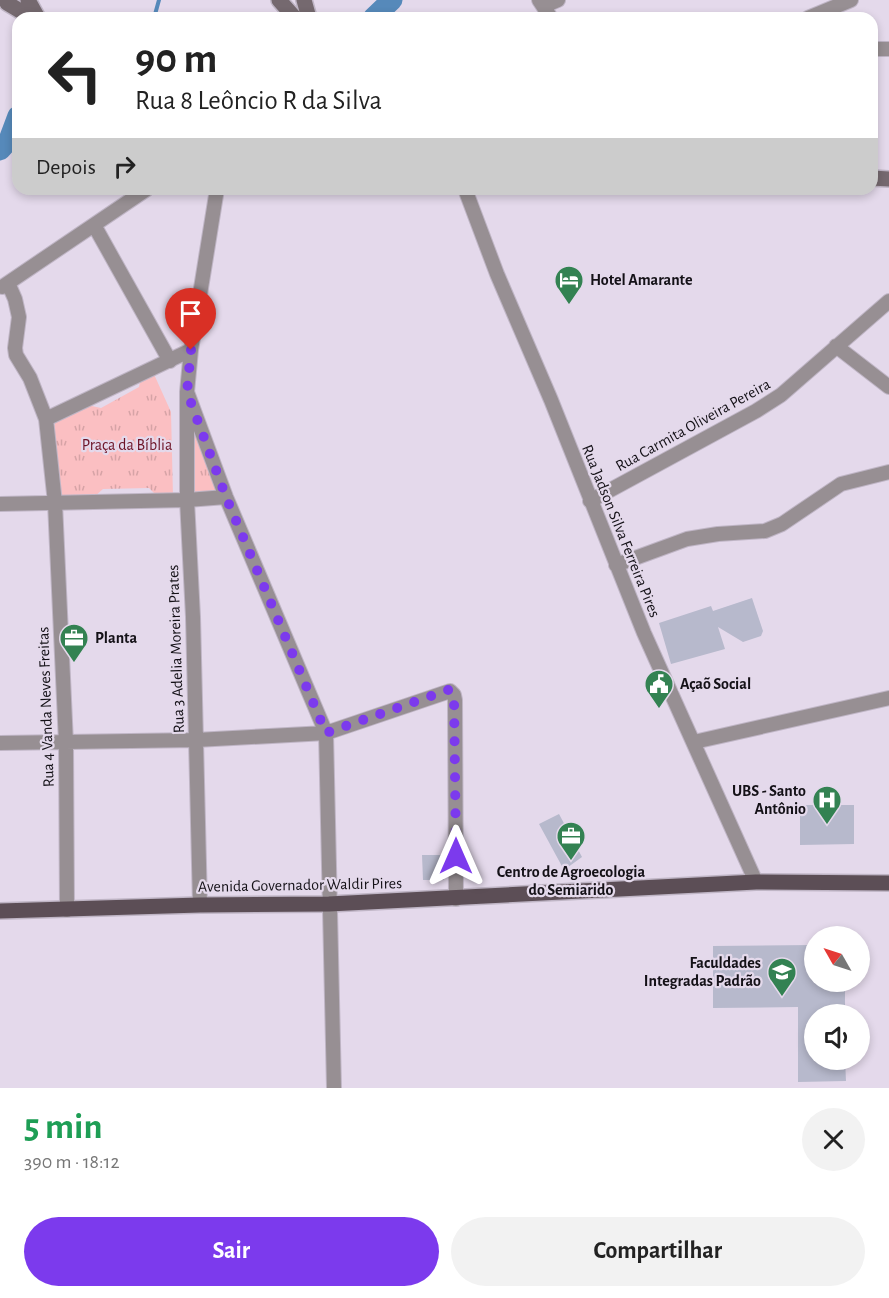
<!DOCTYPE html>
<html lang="pt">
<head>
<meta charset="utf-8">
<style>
	:root { --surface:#fff; --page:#f2f2f2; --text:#222; --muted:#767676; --accent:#7c3aed }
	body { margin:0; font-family:"Alegreya Sans",sans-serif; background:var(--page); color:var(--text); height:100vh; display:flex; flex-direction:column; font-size:22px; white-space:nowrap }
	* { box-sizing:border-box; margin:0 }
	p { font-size:20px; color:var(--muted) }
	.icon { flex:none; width:33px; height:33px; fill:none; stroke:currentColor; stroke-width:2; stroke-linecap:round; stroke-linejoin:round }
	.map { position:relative; height:1088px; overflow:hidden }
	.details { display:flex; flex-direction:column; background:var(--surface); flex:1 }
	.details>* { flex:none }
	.hud { position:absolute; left:12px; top:12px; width:866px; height:183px; border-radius:18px; box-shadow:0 3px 9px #0003; background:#fff; color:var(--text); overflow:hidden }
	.needle { width:39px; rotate:309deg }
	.buttons { position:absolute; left:804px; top:926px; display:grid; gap:12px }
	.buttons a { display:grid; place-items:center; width:66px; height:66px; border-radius:50%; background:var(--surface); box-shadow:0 3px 9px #0003; font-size:30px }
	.pin { position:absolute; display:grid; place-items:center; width:51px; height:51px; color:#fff; margin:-62px -26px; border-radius:50% 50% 50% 0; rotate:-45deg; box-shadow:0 0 6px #0007 }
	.pin .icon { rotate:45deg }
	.me { position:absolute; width:66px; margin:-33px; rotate:0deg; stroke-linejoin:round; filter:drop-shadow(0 0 4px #0008) }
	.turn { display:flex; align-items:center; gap:21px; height:126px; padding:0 24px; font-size:27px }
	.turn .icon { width:78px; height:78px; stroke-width:2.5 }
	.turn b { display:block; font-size:42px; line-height:51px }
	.then { display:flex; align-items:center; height:57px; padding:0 24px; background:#0003; gap:12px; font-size:22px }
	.round { display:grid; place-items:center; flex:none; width:63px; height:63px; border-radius:32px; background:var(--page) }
	.head { display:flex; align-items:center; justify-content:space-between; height:102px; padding:0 24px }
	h1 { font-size:36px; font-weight:700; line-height:45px; color:#1e9e55 }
	.cta { display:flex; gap:12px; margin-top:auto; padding:12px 24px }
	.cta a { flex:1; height:69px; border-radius:36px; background:var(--accent); color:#fff; font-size:24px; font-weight:700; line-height:69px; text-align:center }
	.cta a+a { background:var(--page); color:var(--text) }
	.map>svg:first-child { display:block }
</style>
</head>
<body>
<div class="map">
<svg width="889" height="1088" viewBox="0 0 889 1088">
	<defs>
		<pattern id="park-tufts" width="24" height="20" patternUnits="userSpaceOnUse" patternTransform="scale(1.5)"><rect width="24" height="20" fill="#fbbfc2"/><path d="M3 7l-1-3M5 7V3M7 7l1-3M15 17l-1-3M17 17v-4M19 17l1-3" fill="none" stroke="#d6a3a6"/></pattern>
	</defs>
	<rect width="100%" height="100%" fill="#e4d9eb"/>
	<path fill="url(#park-tufts)" d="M 153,372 L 171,412 L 173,497 L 157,496 L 149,488 L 103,489 L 94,497 L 56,498 L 54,426 L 56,420 L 87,405 L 101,408 L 139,387 L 141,377 Z
		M 184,408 L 222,502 L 190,506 Z"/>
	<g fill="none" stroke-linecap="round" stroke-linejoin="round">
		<path stroke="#5689ba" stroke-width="4" d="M 154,18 L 159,0"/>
		<path stroke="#5689ba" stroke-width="21" d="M 373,18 L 392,0
			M 0,150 L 9,140 L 18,116"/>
	</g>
	<path fill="#b7b9cc" d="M 752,598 L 763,631 L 761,636 L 743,642 L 718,627 L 725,649 L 671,664 L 659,623 L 711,606 L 713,611 Z
		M 800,805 L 854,805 L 854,844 L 800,845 Z
		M 559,814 L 582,857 L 564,870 L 539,824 Z
		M 422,855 L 444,855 L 444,880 L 423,880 Z
		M 814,945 L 814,981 L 845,981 L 845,1014 L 814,1014 L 814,1059 L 845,1059 L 846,1081 L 798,1082 L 798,1007 L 713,1008 L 713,946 Z"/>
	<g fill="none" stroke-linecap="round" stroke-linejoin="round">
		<g stroke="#bfb5c5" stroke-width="16">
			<path id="minor" d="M 539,0 L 551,18
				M 544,6 L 558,0
				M 808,18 L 851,0
				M 872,49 L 889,49
				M 465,189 L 497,274 L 551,400 L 644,633 L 756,882
				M 94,225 L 170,361
				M 8,283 L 15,299 L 19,317 L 15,348 L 16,355 L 30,378 L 46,419 L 55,503 L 66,743 L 67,910
				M 2,287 L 147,189
				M 836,346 L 889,387
				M 187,392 L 226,497 L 326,733 L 334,1088
				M 46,419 L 191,350
				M 590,501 L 756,411 L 781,395 L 889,301
				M 0,504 L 187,500 L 226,497
				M 616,565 L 687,539 L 718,534 L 765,531 L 782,524 L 841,484 L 889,472
				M 694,742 L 889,698
				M 0,743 L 196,740 L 326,733 L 450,691 L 454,695 L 455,700 L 456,899
				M 200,905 L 193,617 L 187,500 L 187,392 L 191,350 L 217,189"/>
		</g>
		<g stroke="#bfb5c5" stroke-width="18">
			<path id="secondary" d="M 28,0 L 38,18
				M 279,0 L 295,18
				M 304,0 L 309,18
				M 7,3 L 32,18
				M 872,178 L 889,179"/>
		</g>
		<g stroke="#bfb5c5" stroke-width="18">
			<path id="primary" d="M 0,911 L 200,905 L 329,904 L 756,882 L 889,883"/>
		</g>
		<use href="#minor" stroke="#978f93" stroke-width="14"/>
		<use href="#secondary" stroke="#75696f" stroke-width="15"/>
		<use href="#primary" stroke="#5c4e56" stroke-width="15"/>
	</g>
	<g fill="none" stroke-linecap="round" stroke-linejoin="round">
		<path stroke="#7c3aed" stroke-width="10" stroke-dasharray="0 18" d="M 191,350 L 187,392 L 226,497 L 326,733 L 448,690 L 454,695 L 456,856"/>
	</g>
	<defs>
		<g id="hotel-pin" transform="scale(1.5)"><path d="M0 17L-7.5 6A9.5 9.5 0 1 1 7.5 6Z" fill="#338252" stroke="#e4d9eb"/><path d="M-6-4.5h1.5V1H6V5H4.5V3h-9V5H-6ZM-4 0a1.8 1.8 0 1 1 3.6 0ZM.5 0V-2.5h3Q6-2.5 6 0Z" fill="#fff"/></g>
		<g id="office-pin" transform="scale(1.5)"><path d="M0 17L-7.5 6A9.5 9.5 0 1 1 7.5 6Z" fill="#338252" stroke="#e4d9eb"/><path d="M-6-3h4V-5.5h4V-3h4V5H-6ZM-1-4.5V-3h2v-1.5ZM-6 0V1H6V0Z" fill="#fff"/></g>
		<g id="civic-pin" transform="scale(1.5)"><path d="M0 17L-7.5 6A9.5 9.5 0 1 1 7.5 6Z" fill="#338252" stroke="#e4d9eb"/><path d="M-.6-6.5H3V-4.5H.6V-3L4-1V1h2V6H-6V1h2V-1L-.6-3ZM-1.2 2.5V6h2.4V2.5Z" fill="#fff"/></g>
		<g id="hospital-pin" transform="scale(1.5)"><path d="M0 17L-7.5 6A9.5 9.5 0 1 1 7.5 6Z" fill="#338252" stroke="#e4d9eb"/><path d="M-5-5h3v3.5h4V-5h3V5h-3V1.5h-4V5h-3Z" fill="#fff"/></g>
		<g id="university-pin" transform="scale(1.5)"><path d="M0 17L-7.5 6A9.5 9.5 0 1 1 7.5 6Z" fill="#338252" stroke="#e4d9eb"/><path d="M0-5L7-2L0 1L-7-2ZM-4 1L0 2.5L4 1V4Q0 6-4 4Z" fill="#fff"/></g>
	</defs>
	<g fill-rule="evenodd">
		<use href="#hotel-pin" x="569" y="280"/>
		<use href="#office-pin" x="74" y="638"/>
		<use href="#civic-pin" x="659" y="684"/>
		<use href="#hospital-pin" x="827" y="800"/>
		<use href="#office-pin" x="571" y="836"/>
		<use href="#university-pin" x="782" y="972"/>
	</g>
	<g text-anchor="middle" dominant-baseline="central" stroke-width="4.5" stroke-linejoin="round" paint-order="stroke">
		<g font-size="16" font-weight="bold" fill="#141117" stroke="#e4d9eb" text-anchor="start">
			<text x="590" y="280">Hotel Amarante</text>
			<text x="95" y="638">Planta</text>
			<text x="680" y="684">Açaõ Social</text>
			<text x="806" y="791" text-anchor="end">UBS - Santo<tspan x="806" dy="18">Antônio</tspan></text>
			<text x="571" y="872" text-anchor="middle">Centro de Agroecologia<tspan x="571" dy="18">do Semiarido</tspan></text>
			<text x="761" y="963" text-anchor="end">Faculdades<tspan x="761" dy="18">Integradas Padrão</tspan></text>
		</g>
		<g font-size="16" fill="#141117" stroke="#e4d9eb">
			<text transform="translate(693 425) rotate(-29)">Rua Carmita Oliveira Pereira</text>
			<text transform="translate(621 531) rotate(68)">Rua Jadson Silva Ferreira Pires</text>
			<text transform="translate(176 649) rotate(-92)">Rua 3 Adelia Moreira Prates</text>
			<text transform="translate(46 707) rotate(-92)">Rua 4 Vanda Neves Freitas</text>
			<text transform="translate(300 885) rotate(-1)">Avenida Governador Waldir Pires</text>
		</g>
		<g font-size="16" fill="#6d1327" stroke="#e4d9eb">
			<text x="127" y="445">Praça da Bíblia</text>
		</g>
	</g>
</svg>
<div class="buttons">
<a><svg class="needle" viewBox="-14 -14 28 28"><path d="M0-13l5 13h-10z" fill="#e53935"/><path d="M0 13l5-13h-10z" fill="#767676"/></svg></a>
<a><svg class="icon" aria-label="sound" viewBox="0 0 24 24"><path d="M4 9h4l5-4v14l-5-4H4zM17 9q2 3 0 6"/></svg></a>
</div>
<div class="pin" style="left:191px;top:350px;background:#d93025"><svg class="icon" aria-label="arrive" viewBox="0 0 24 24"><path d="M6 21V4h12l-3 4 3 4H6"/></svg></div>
<svg class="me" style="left:456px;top:856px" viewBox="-20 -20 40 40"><path d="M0-17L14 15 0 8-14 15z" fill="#7c3aed" stroke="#fff" stroke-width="4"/></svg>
<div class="hud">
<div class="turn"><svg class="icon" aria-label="left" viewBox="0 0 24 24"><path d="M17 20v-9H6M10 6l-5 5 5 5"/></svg><div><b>90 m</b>Rua 8 Leôncio R da Silva</div></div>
<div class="then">Depois<svg class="icon" aria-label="right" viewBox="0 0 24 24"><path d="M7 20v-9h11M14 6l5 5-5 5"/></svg></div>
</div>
</div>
<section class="details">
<div class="head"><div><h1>5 min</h1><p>390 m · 18:12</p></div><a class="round"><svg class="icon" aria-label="close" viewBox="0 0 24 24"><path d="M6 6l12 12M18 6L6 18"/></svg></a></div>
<div class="cta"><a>Sair</a><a>Compartilhar</a></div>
</section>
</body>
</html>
